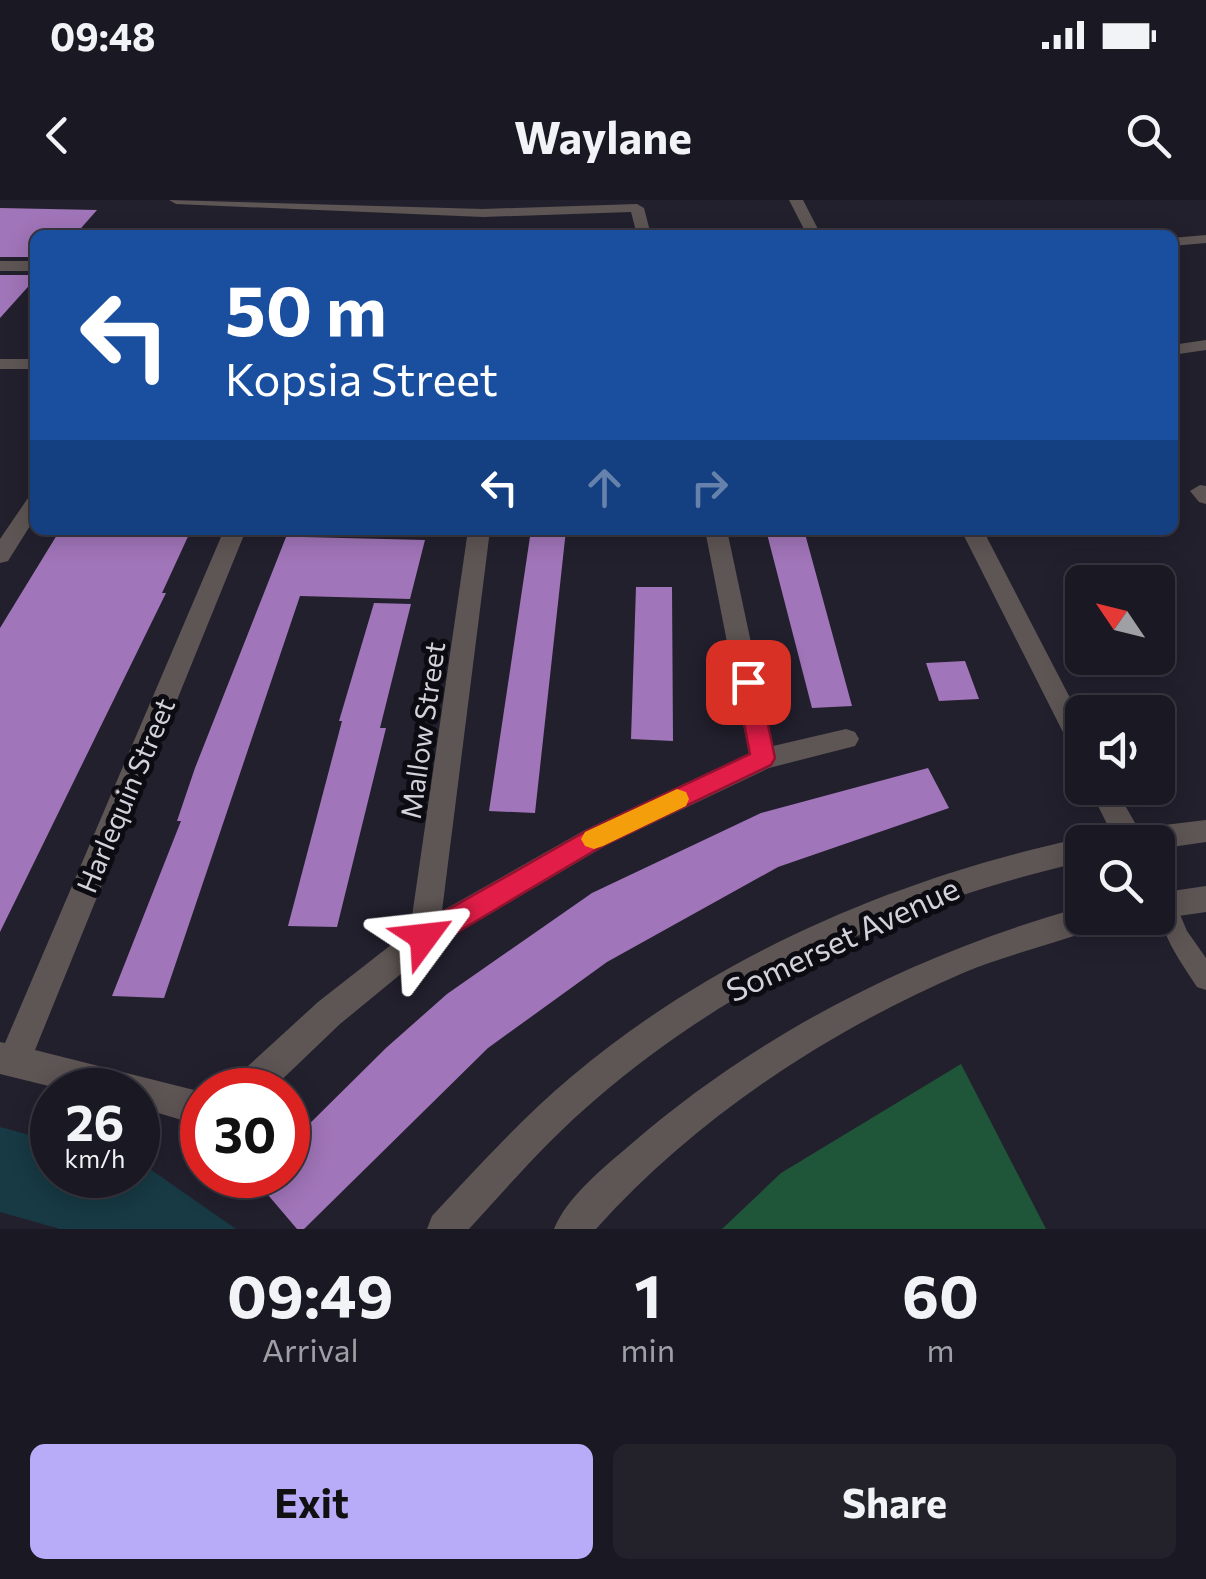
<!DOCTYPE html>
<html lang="en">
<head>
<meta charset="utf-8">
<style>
	:root { --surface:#1a1822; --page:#23212a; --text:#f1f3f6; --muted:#9fa0a5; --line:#383740; --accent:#b8abf7 }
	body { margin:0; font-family:Commissioner,sans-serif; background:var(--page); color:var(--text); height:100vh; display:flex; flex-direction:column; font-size:38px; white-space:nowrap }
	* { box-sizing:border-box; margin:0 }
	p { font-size:32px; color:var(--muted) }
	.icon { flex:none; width:55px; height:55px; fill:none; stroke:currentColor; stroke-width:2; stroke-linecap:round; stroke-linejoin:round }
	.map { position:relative; height:1029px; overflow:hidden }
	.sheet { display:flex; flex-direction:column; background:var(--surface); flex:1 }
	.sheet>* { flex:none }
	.top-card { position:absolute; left:30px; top:30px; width:1148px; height:305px; border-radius:15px; box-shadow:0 5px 25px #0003,0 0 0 2px var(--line); background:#1a4fa0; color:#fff; overflow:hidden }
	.needle { width:65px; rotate:305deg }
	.fabs { position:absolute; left:1065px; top:365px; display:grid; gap:20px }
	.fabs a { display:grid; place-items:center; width:110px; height:110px; border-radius:15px; background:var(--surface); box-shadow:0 5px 25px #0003,0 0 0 2px var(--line); font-size:50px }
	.speed { position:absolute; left:30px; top:868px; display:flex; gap:20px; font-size:50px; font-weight:700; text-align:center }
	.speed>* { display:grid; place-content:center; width:130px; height:130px; border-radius:50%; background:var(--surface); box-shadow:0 5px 25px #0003,0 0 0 2px var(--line); line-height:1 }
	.speed small { font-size:25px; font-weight:400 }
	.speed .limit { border:15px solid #d22; background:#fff; color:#111 }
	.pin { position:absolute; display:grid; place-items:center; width:85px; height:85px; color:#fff; margin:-42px; border-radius:20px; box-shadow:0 5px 15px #0006 }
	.me { position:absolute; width:110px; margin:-55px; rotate:60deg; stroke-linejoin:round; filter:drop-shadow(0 0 8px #0008) }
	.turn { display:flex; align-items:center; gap:35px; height:210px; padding:0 30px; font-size:45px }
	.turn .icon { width:130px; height:130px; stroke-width:2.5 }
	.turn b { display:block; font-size:70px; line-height:85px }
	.lanes { display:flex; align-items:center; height:95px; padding:0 30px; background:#0003; justify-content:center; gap:50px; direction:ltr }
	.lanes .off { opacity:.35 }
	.eta { display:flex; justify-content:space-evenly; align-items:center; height:170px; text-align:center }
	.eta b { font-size:60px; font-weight:700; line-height:70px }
	.action { display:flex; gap:20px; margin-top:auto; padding:20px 30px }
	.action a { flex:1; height:115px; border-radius:15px; background:var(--accent); color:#111; font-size:40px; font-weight:700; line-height:115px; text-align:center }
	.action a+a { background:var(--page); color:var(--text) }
	.status { display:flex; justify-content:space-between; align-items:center; height:70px; padding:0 50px; background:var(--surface); direction:ltr }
	.status svg { height:28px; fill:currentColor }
	header { display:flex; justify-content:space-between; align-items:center; height:130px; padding:0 30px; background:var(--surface); font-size:45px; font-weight:700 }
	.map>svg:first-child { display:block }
</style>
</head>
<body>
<div class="status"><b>09:48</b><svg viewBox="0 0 49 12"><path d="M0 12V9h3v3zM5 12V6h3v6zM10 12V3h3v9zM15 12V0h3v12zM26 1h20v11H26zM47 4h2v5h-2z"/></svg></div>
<header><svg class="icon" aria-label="back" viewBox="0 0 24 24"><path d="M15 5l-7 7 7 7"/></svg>Waylane<svg class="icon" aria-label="search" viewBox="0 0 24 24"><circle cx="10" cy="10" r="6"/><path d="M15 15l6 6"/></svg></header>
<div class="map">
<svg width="1206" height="1029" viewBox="0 0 1206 1029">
	<rect width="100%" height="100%" fill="#23202e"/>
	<path fill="#1f5538" d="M 961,864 L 1046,1029 L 722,1029 L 781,973 Z"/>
	<path fill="#173a44" d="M 0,927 L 52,941 L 52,975 L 138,975 L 138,964 L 147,967 L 236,1029 L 60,1029 L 0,1012 Z"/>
	<path fill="#a175b9" d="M 0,8 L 97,10 L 75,35 L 35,35 L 35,57 L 0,57 Z
		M 0,75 L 35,75 L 35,79 L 0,118 Z
		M 60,330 L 191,330 L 162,393 L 166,393 L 0,732 L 0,428 Z
		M 531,330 L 566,330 L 535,613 L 489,611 Z
		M 766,330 L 804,330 L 852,506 L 812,508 Z
		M 288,332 L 303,337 L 425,340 L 410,399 L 300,396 L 164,798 L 112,796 L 181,621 L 177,621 L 195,568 Z
		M 636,387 L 672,387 L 673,541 L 631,539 Z
		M 374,403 L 411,404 L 380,528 L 386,528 L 337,727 L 288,726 L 342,521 L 339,521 Z
		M 965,461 L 979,499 L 939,501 L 926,463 Z
		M 928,568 L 949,608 L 778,667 L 607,762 L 488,848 L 304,1029 L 297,1029 L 251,975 L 288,975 L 288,945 L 386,848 L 447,794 L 592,693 L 761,613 Z"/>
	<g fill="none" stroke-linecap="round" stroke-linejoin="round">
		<path fill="#5e5654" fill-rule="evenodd" d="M 1165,695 L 1173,698 L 1187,731 L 1206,758 L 1206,790 L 1197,787 C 1179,759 1158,732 1158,697 Z"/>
		<path fill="#5e5654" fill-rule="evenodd" d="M 169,0 L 483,9 L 637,4 L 644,8 L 651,35 L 637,35 L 631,12 L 483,17 L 176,4 Z
			M 789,0 L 803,0 L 821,35 L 807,35 Z
			M 1206,35 L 1206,43 L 1172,46 L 1172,38 Z
			M 0,61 L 35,61 L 35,71 L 0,71 Z
			M 1206,140 L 1206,150 L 1172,155 L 1172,145 Z
			M 0,159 L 35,159 L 35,169 L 0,169 Z
			M 1200,285 L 1206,286 L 1206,304 L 1199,302 L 1190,291 Z
			M 35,296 L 35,318 L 8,361 L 0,363 L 0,339 L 28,298 Z
			M 224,330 L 246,330 L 35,850 L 202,892 L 202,926 L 138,907 L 138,890 L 65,890 L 0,874 L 0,842 L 5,843 Z
			M 468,330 L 490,330 L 442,711 L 585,630 L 749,554 L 705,330 L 727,330 L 773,546 L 846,529 L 855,532 L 859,539 L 855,546 L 769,568 L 605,646 L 435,746 L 340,824 L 271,890 L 230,890 L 235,878 L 318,802 L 410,730 Z
			M 961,330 L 983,330 L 1082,521 L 1082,555 L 1073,552 Z
			M 1089,588 L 1115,588 L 1146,642 L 1116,642 Z"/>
		<path fill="#5e5654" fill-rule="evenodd" d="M 1206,620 L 1206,642 L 1158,649 L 1158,642 L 1109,642 L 1113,634 L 1123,630 Z
			M 1082,638 L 1092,642 L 1082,642 L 1082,662 C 906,702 735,779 596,899 C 550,938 510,984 469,1029 L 427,1029 L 432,1016 C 477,968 521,919 571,877 C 715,755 899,677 1082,638 Z
			M 1206,686 L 1206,712 L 1158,719 L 1154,718 L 1158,718 L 1158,693 Z
			M 1082,707 L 1082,718 L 1104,718 L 1100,727 C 1055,744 1008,754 963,773 C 826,832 696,918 596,1029 L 554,1029 C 567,997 603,968 630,945 C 760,832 917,753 1082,707 Z"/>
	</g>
	<path fill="#e11d48" stroke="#92132f" stroke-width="2.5" d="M 748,474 L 759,482 L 775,558 L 771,565 L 604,645 L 434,746 L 424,749 L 414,746 L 410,737 L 414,729 L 586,631 L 750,554 L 736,482 Z"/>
	<path fill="#f59e0b" d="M 677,589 L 686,592 L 689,599 L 686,606 L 603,646 L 594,649 L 585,646 L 581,639 L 585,632 Z"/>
	<g text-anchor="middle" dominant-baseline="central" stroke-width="10" stroke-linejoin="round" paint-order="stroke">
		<g font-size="28" fill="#d3d1da" stroke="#0c0b11">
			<text transform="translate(422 530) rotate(-82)">Mallow Street</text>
			<text transform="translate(125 595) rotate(-67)">Harlequin Street</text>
		</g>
		<g font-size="32" fill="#d3d1da" stroke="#0c0b11">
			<text transform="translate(842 738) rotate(-25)">Somerset Avenue</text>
		</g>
	</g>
</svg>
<div class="fabs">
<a><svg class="needle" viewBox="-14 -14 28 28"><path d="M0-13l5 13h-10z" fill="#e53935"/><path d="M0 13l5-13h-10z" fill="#9fa0a5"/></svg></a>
<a><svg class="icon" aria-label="sound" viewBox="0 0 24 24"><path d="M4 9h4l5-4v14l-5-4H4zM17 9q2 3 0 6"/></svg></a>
<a><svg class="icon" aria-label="search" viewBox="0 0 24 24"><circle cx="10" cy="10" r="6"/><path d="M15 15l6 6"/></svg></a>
</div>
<div class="speed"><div>26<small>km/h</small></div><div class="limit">30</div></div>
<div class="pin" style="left:748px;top:482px;background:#d93025"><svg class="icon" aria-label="arrive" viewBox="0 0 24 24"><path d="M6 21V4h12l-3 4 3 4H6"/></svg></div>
<svg class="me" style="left:424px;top:737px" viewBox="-20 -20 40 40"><path d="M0-17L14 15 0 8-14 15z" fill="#e11d48" stroke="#fff" stroke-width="4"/></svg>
<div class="top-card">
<div class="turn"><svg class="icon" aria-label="left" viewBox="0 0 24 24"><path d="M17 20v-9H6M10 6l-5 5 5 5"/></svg><div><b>50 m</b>Kopsia Street</div></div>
<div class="lanes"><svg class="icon" aria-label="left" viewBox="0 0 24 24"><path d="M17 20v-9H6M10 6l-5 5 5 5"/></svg><svg class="icon off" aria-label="ahead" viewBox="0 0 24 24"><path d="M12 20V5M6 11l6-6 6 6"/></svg><svg class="icon off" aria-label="right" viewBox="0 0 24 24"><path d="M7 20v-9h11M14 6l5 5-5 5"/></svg></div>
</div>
</div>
<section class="sheet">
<div class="eta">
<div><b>09:49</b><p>Arrival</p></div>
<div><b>1</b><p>min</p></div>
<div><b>60</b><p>m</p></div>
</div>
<div class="action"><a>Exit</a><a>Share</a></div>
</section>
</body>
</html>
